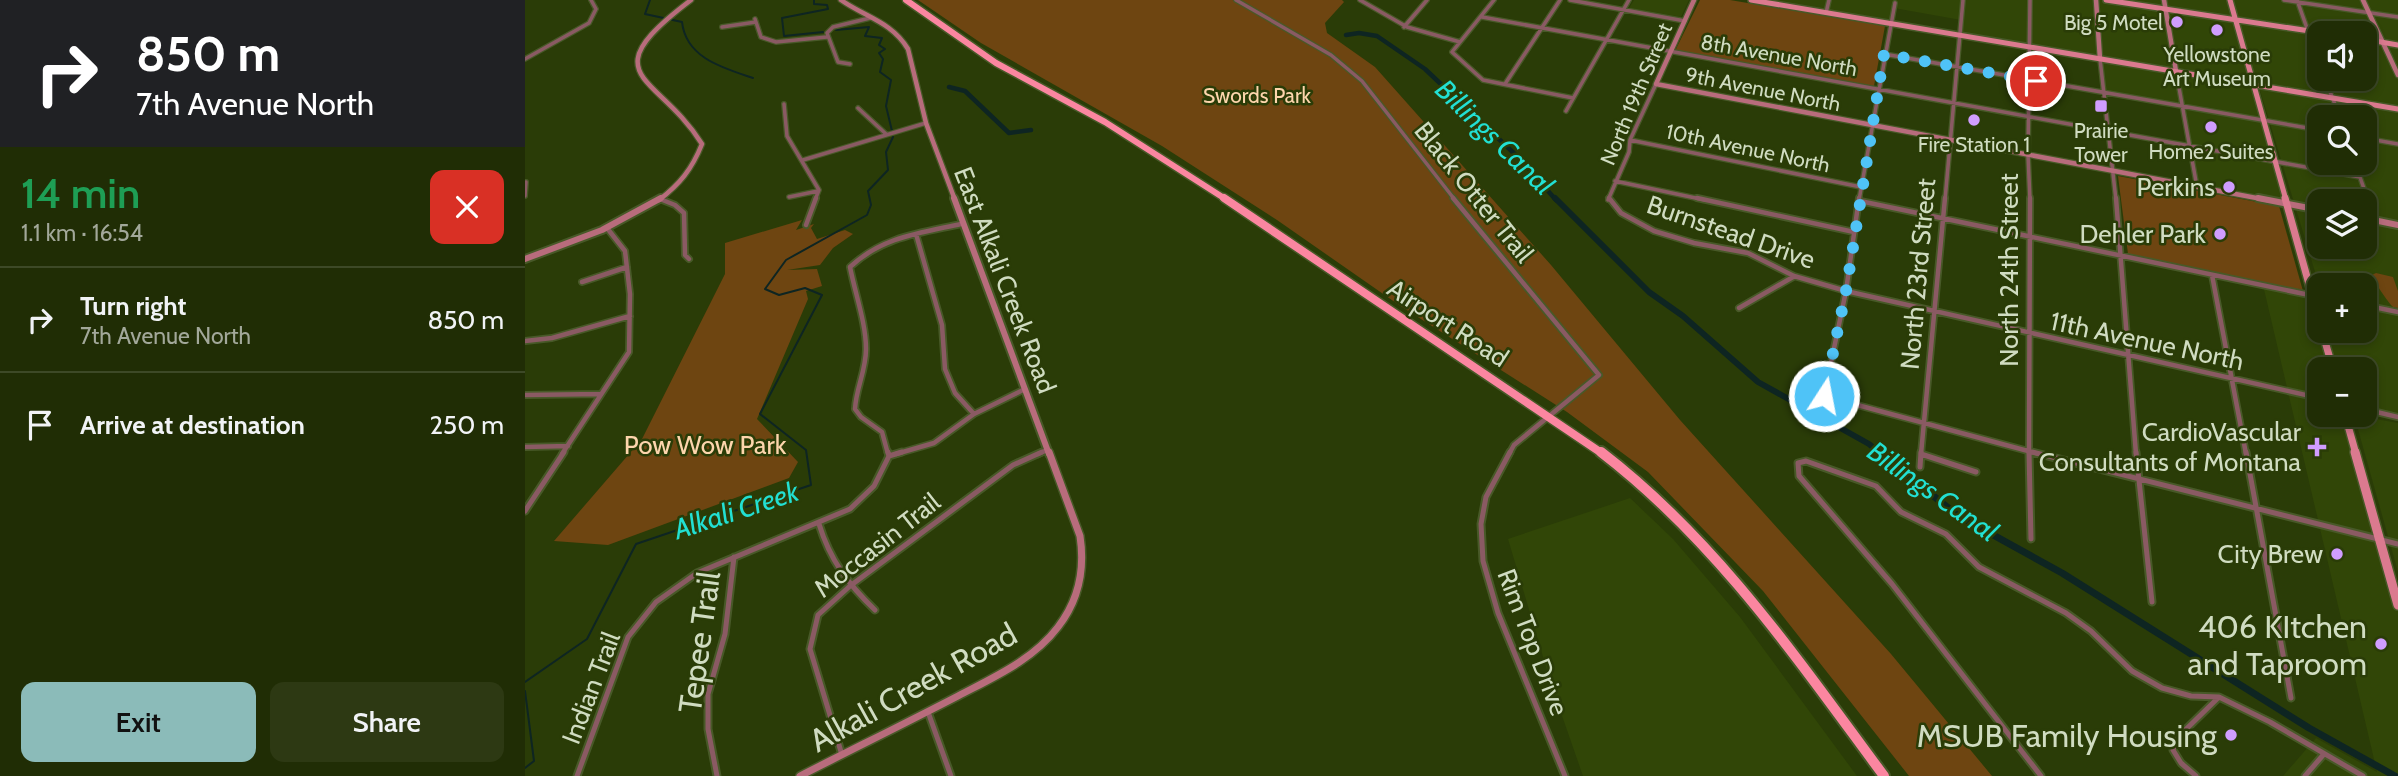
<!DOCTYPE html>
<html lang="en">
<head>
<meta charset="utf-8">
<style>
	:root { --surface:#202d05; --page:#2d3913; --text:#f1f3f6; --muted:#a2a89a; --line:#3d4927; --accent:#8bbbb9 }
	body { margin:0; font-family:Cabin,sans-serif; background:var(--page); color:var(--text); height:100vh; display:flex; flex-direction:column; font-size:26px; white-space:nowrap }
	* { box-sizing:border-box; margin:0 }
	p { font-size:23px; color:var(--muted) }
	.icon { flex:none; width:38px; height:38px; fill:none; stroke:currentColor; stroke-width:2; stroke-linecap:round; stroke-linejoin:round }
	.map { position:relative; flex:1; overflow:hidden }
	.sheet { display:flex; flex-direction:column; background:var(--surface); width:525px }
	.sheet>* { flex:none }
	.hud { background:#202124; color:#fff; overflow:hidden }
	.tools { position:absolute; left:1782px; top:21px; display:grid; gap:14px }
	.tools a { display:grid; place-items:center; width:70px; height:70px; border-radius:14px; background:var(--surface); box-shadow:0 4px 10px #0003,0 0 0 2px var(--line); font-size:35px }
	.pin { position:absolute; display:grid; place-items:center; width:60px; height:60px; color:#fff; margin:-30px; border:4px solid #fff; border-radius:50%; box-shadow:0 2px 7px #0007 }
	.me { position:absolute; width:77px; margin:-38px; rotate:11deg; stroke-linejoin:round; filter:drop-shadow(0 0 5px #0008) }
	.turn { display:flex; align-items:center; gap:24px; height:147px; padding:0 21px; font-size:32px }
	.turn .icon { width:91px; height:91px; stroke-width:2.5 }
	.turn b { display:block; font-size:49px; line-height:60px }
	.round { display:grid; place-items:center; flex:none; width:74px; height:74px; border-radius:14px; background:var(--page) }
	.overview { display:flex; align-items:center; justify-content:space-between; height:119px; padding:0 21px }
	h1 { font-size:42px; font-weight:600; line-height:52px; color:#1e9e55 }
	.action { display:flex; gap:14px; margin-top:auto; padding:14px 21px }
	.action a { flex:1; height:80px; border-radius:14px; background:var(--accent); color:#111; font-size:28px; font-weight:600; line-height:80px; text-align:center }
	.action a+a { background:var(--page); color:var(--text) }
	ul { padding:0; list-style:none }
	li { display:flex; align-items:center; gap:21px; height:105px; padding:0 21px; border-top:2px solid var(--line) }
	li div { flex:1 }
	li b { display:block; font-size:26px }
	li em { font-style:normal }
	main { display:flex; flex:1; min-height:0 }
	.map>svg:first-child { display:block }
</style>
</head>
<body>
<main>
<section class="sheet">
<div class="hud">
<div class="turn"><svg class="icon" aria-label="right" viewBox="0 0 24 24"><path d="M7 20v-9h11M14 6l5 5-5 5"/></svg><div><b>850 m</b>7th Avenue North</div></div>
</div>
<div class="overview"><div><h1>14 min</h1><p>1.1 km · 16:54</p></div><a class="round" style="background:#d93025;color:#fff"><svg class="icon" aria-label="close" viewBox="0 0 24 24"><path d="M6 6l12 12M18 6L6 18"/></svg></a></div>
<ul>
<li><svg class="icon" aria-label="right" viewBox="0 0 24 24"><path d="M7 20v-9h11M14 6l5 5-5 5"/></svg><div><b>Turn right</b><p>7th Avenue North</p></div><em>850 m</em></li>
<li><svg class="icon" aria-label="arrive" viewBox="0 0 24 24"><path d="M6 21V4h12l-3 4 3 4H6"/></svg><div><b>Arrive at destination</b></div><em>250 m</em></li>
</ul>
<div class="action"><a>Exit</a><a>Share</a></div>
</section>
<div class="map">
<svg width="1873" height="776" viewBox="0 0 1873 776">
	<rect width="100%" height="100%" fill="#2a3c07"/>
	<path fill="#314607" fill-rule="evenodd" d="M 1109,0 L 1164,0 L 1156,17 L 1104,8 Z
		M 1228,0 L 1506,0 L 1507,17 L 1507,0 L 1873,0 L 1873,417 L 1839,409 L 1839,369 L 1794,369 L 1794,415 L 1820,415 L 1873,606 L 1873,776 L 1758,776 L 1791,738 L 1852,772 L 1738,285 L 1787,295 L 1794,293 L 1794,331 L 1839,331 L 1839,285 L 1794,285 L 1734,87 L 1729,85 L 1762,204 L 1672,188 L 1657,107 L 1580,93 L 1578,62 L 1434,39 L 1436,20 L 1369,8 L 1365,24 ZM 1794,33 L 1839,33 L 1839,79 L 1794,79 ZM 1794,117 L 1839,117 L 1839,163 L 1794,163 ZM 1794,201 L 1839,201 L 1839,247 L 1794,247 Z
		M 1829,415 L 1873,423 L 1873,572 Z
		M 1105,498 L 1148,539 L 1215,617 L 1332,776 L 1058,776 L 1027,687 L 983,539 Z"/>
	<path fill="#6e4511" d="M 393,0 L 817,0 L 819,2 L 800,23 L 802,33 L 850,67 L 1026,265 L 1155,420 L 1366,654 L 1467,776 L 1384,776 L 1238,591 L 1123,472 L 1042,412 L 874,305 L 752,220 L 637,146 L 456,43 Z
		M 1175,0 L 1205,0 L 1360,26 L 1349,86 L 1150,51 Z
		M 1593,176 L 1754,206 L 1778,291 L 1603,254 Z
		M 277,220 L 271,230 L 289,224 L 286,228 L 292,239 L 320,230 L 328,234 L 308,248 L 295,265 L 262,270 L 292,269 L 297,286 L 281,291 L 283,299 L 232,419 L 273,462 L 264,478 L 83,545 L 29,541 L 117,439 L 200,274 L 200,243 Z
		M 1851,273 L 1868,277 L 1873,291 L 1873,308 L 1868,307 C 1862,301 1850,283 1847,275 Z"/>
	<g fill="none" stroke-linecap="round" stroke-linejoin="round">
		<path stroke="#0e2522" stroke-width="2" d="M 125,0 L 120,14 L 157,22 C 161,58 198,68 228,78
			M 289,0 L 289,4 L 302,5 L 303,9 L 257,18 L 259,36 L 298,32
			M 311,30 L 344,27 L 340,36 L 357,38 L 354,45 L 360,49 L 354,53 L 358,59 L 355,72 L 366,80 L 361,106 L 367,131
			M 0,682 L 62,639 L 111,544 L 286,485 L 281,450 L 235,414 L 297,295 L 280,288 L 254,295 L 240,289 L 261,260 L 342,215 L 346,205 L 343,191 L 363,170 L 361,152 L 368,137
			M 0,691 L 9,761 L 0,768"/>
		<path stroke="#0e2522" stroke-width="4.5" d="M 821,35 L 834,33 L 852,36 L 900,69 L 995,159 L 1031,200
			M 424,87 L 440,91 L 484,133 L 506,130"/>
		<path stroke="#0e2522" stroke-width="6" d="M 1030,198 L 1124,292 L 1158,316 L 1233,382 L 1344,444 L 1356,454"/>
		<path stroke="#0e2522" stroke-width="7" d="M 1354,452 L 1432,515 L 1537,573 L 1784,728 L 1870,776"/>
		<g stroke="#485928" stroke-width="6">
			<path id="street-far2" d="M 711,0 L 806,55 L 837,81 L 930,200
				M 835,0 L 882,27 L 935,42
				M 969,0 L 927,52 L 958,80 L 1048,98
				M 1045,0 L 1160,21
				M 1505,0 L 1503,155 L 1505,200
				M 1759,0 L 1873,17
				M 1772,0 L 1794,62
				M 1301,13 L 1304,0
				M 957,17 L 1835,177
				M 230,19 L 236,37 L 251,42 L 302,37
				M 197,27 L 231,22
				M 879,27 L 902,0
				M 1359,54 L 1794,130
				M 0,59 L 64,23 L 71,9 L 66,0
				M 1575,59 L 1591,200
				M 325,64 L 313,62 L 302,33 L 308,27 L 345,18
				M 1651,71 L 1672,187
				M 1800,79 L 1815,117
				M 980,84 L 1035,0
				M 259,104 L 262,136 L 294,190 L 290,200
				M 333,108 L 361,134
				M 1041,111 L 1104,0
				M 1839,138 L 1873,144
				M 1105,140 L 1336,187
				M 278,160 L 401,123
				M 1830,163 L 1843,200
				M 1090,181 L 1180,200
				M 0,196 L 1,182
				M 264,197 L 293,191
				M 135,199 L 138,200
				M 1083,200 L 1104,152 L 1105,140 L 1131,84
				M 1334,200 L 1370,3
				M 1420,200 L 1438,0"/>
		</g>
		<g stroke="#485928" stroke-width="8">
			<path id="street-far1" d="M 928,198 L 1074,375 L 989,445 L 984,454
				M 1084,198 L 1096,213 L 1129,231 L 1169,243 L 1223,253 L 1269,276 L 1321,291 L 1794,398
				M 1172,198 L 1329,232
				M 1334,198 L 1321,291 L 1299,396 L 1514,454
				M 1591,198 L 1611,454
				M 1843,198 L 1851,221
				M 135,199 L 150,205 L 159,213 L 160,255 L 164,259
				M 1335,201 L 1794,297
				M 281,225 L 291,198
				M 391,234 L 417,325 L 420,369 L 430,393 L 449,414
				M 1687,275 L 1721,454
				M 57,282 L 102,267
				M 1839,305 L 1873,312
				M 1214,308 L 1268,277
				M 0,341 L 27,338 L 105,316
				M 0,395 L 76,394
				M 1839,409 L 1873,417
				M 0,447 L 43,446
				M 37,454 L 104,352 L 105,294 L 100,251 L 82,228
				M 363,454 L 357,432 L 336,417 L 330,409 C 331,388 341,371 341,349 C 341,323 330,293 325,267 C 357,237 395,233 436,224
				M 371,454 L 409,443 L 449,414 L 500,389
				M 513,454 L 522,450
				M 1396,454 L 1420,198
				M 1504,454 L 1505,198"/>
		</g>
		<g stroke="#485928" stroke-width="9">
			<path id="street" d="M 985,452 L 961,497 L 956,524 L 958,561 L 973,613 L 1040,776
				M 1504,452 L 1506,539
				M 1507,452 L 1873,544
				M 1611,452 L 1627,602
				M 1721,452 L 1766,698
				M 1396,454 L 1451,472
				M 364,456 L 377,452
				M 1395,467 L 1396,452
				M 0,511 L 39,452
				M 294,524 C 305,560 323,584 350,610
				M 403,712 L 426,776
				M 317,755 L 285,649 L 293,615 L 325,586 L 488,465 L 517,452
				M 52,776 L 103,637 L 131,602 L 172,573 L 325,509 L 349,486 L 364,456 L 363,452
				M 192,776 L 183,729 L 183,694 L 200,634 L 209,557
				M 1516,776 L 1367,584 L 1274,476 L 1273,463 L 1281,461 L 1351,486 L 1376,512 L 1421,534 L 1454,567 L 1541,613 L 1566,631 L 1607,671 L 1637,688 L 1666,696 L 1694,697 L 1745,722 L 1838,776
				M 1671,776 L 1656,763 L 1648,750 L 1651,739 L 1693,698
				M 1780,776 L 1799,754"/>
		</g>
		<g stroke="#485928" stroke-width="7">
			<path id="secondary-far2" d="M 316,0 C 340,17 367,22 383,49 L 401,123 L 430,200
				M 1169,0 L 1131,84 L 1742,200
				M 1571,0 L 1575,59
				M 1639,0 L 1651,71
				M 1838,0 L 1873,75
				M 134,200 C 155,184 167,169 177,144 C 133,73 63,78 166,0"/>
		</g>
		<g stroke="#485928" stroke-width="10">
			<path id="secondary-far1" d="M 429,198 L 524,454
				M 1733,198 L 1794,210
				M 1839,218 L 1873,225
				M 0,259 L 77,230 L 136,198"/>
		</g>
		<g stroke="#485928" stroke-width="10">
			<path id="secondary" d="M 275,776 C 328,749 381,723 433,696 C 469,677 508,660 533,627 C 554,600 560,569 555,536 L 524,452"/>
		</g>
		<g stroke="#485928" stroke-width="8">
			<path id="primary-far2" d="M 1226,0 L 1873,109
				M 1581,0 L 1798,33
				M 1705,0 L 1761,200
				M 1839,39 L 1873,45"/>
		</g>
		<g stroke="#485928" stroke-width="10">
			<path id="primary-far1" d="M 1760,198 L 1794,320
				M 1797,331 L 1808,369
				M 1820,415 L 1831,454"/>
		</g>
		<g stroke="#485928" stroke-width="12">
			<path id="primary" d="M 1830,452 L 1873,605"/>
		</g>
		<g stroke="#485928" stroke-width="9">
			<path id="highway-far2" d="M 381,0 L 471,63 L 580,122 L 702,200"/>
		</g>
		<g stroke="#485928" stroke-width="11">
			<path id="highway-far1" d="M 699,198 L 1078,454"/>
		</g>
		<g stroke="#485928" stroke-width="14">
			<path id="highway" d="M 1076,452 C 1192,541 1273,660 1359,776"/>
		</g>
		<use href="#street-far2" stroke="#8a5a63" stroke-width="3.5"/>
		<use href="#street-far1" stroke="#8a5a63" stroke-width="4.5"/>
		<use href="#street" stroke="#8a5a63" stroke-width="5"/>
		<use href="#secondary-far2" stroke="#b86c7c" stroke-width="4.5"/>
		<use href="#secondary-far1" stroke="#b86c7c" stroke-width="6"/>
		<use href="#secondary" stroke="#b86c7c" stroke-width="7"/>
		<use href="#primary-far2" stroke="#db7a8f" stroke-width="5"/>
		<use href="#primary-far1" stroke="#db7a8f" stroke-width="7"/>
		<use href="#primary" stroke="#db7a8f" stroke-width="9"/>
		<use href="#highway-far2" stroke="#fb86a0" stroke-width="6"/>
		<use href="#highway-far1" stroke="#fb86a0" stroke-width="8"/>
		<use href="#highway" stroke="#fb86a0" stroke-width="10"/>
	</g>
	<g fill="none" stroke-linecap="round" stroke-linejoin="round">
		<path stroke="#4fc3f7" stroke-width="12" stroke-dasharray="0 21.6" d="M 1299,396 L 1321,291 L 1359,54 L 1511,81"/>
	</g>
	<g fill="#d09dff" stroke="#2a3c07" stroke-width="2.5">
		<circle cx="1652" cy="22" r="7"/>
		<circle cx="1692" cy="30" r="7"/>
		<rect x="1569" y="99" width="14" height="14" rx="3.5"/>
		<circle cx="1449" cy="120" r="7"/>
		<circle cx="1686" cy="127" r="7"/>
		<circle cx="1704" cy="187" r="7"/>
		<circle cx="1695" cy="234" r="7"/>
		<path d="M1788.5 436.5h7v7h7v7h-7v7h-7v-7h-7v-7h7z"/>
		<circle cx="1812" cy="554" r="7"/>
		<circle cx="1856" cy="644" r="7"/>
		<circle cx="1706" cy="735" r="7"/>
	</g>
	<g text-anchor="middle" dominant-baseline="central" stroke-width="5" stroke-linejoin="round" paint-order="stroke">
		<g font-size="21" fill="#d0dcc1" stroke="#2a3c07">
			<text x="1638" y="22" text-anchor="end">Big 5 Motel</text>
			<text x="1692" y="54">Yellowstone<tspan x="1692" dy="24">Art Museum</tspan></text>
			<text x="1576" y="130">Prairie<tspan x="1576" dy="24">Tower</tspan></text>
			<text x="1449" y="144">Fire Station 1</text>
			<text x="1686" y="151">Home2 Suites</text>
		</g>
		<g font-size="21" fill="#d0dcc1" stroke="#2a3c07">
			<text transform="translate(1254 55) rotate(10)">8th Avenue North</text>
			<text transform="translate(1238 89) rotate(11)">9th Avenue North</text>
			<text transform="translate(1111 94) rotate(-67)">North 19th Street</text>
			<text transform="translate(1223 148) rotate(12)">10th Avenue North</text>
		</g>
		<g font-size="21" fill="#fdd5ac" stroke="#2a3c07">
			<text x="732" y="95">Swords Park</text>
		</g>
		<g font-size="26" fill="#d0dcc1" stroke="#2a3c07" text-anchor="end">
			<text x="1690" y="187">Perkins</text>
			<text x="1681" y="234">Dehler Park</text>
			<text x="1776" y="432">CardioVascular<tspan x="1776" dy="30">Consultants of Montana</tspan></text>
			<text x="1798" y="554">City Brew</text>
		</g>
		<g font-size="26" fill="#d0dcc1" stroke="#2a3c07">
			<text transform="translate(949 192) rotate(51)">Black Otter Trail</text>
			<text transform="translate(1206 232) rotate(19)">Burnstead Drive</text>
			<text transform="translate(1484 270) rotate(-90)">North 24th Street</text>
			<text transform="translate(1393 274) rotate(-85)">North 23rd Street</text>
			<text transform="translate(480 280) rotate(69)">East Alkali Creek Road</text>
			<text transform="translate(923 323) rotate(33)">Airport Road</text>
			<text transform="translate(1622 341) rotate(12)">11th Avenue North</text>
			<text transform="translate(352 545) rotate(-38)">Moccasin Trail</text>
			<text transform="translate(1008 642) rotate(69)">Rim Top Drive</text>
			<text transform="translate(66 688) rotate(-69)">Indian Trail</text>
		</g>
		<g font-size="26" fill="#fdd5ac" stroke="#2a3c07">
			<text x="180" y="445">Pow Wow Park</text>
		</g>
		<g font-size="28" font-style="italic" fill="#22e0d3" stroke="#2a3c07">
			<text transform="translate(970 137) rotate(44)">Billings Canal</text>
			<text transform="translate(1408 491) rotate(35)">Billings Canal</text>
			<text transform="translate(211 510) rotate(-18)">Alkali Creek</text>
		</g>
		<g font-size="32" fill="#d0dcc1" stroke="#2a3c07" text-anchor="end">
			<text x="1842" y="626">406 KItchen<tspan x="1842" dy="37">and Taproom</tspan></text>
			<text x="1692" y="735">MSUB Family Housing</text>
		</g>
		<g font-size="32" fill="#d0dcc1" stroke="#2a3c07">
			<text transform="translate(174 642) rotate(-82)">Tepee Trail</text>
			<text transform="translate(388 687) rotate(-29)">Alkali Creek Road</text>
		</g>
	</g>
</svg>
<div class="tools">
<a><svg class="icon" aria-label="sound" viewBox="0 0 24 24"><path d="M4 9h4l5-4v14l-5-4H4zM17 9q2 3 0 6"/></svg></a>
<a><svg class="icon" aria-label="search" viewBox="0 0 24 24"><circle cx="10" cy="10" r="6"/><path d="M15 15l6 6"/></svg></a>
<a><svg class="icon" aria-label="layers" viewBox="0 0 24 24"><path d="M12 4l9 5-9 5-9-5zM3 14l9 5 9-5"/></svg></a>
<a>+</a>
<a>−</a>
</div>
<div class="pin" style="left:1511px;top:81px;background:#d93025"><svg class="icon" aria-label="arrive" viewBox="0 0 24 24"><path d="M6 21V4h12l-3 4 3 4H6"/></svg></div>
<svg class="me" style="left:1299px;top:396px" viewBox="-20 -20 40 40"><circle r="17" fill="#4fc3f7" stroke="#fff" stroke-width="3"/><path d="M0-11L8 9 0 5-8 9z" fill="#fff"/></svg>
</div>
</main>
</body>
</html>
